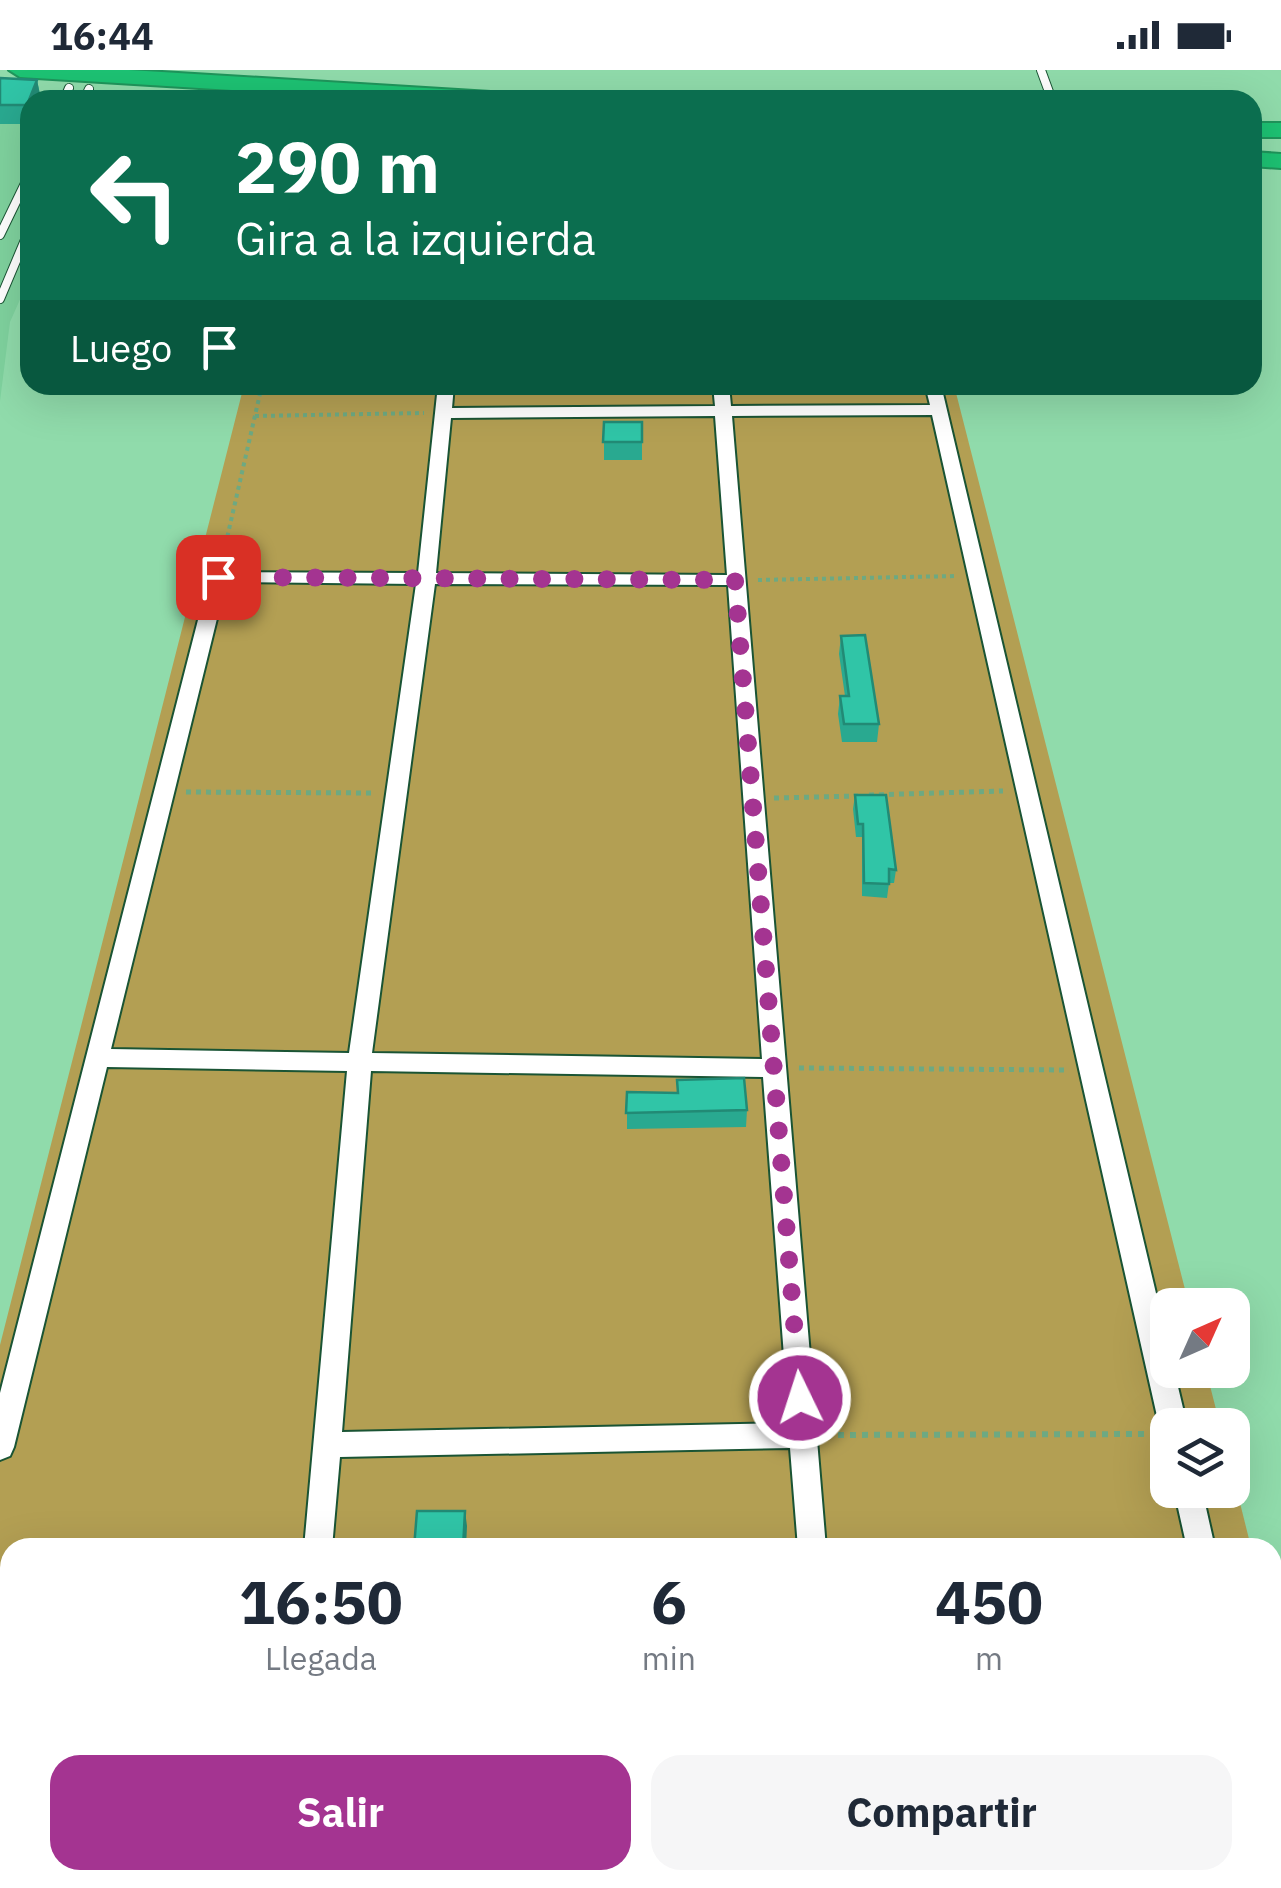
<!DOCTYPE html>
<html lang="es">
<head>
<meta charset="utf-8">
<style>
	:root { --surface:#fff; --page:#f6f6f7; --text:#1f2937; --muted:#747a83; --accent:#a43491 }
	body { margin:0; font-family:"IBM Plex Sans",sans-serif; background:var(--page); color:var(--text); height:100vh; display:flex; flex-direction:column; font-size:38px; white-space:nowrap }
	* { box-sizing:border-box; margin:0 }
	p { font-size:32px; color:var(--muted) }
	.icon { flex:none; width:55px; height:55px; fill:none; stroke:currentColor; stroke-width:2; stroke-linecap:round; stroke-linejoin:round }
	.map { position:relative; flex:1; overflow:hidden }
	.details { position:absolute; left:0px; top:1468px; width:1282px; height:352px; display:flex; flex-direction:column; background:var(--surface); border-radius:30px 30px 0 0; box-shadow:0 10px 40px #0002 }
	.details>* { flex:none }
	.guide { position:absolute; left:20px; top:20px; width:1242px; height:305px; border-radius:30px; box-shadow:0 10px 40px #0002; background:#0b6e4f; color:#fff; overflow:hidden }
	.needle { width:65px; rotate:45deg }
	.buttons { position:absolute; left:1150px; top:1218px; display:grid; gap:20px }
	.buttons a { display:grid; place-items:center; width:100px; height:100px; border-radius:20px; background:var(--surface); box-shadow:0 10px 40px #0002; font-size:50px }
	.pin { position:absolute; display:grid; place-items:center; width:85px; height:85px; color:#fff; margin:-42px; border-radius:20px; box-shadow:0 5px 15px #0006 }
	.me { position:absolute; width:110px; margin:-55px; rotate:356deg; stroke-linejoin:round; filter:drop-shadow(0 0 8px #0008) }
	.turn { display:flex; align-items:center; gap:35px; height:210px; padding:0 50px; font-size:45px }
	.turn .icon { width:130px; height:130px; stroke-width:2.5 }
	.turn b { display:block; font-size:70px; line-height:85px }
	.then { display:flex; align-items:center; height:95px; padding:0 50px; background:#0003; gap:20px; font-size:38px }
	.eta { display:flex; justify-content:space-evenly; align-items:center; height:170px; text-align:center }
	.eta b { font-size:60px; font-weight:800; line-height:70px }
	.primary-button { display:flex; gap:20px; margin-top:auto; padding:20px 50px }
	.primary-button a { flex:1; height:115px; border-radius:30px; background:var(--accent); color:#fff; font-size:40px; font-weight:800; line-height:115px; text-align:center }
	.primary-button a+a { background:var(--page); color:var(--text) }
	.status { display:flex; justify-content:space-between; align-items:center; height:70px; padding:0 50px; background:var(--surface); direction:ltr }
	.status svg { height:28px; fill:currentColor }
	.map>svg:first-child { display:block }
</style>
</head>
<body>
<div class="status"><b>16:44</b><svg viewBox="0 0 49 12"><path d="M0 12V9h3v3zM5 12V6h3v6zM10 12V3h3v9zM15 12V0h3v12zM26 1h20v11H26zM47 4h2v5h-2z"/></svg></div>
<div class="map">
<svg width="1281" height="1818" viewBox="0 0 1281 1818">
	<rect width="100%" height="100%" fill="#90dbab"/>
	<path fill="#7fd29e" d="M 0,22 L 146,29 L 30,30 L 30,207 L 10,252 L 0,331 Z"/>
	<path fill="#b39f53" d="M 244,315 L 954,315 L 1189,1235 L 1168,1235 L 1168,1300 L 1206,1300 L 1220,1355 L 1168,1355 L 1168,1420 L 1232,1420 L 1233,1405 L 1251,1477 L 10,1478 L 10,1810 L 1272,1810 L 1273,1561 L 1281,1594 L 1281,1818 L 0,1818 L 0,1275 Z"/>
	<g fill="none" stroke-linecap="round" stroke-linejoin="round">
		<g stroke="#1a5434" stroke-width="10">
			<path id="lane" d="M 1041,0 L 1052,30
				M 64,30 L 69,18
				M 84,30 L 89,19
				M 0,165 L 30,103
				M 0,229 L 30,158"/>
		</g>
		<g stroke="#1a5434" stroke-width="4">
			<path id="street" d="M 438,315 L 454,315 L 452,338 L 715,336 L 713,315 L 729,315 L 731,336 L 930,335 L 925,315 L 941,315 L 1168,1274 L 1168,1300 L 1174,1300 L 1187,1355 L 1168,1355 L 1168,1365 L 1159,1355 L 932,345 L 732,346 L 826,1478 L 798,1478 L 790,1378 L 340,1387 L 332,1478 L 304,1478 L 347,1001 L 107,997 L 14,1377 L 10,1386 L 0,1390 L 0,1323 L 209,507 L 218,502 L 418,503 ZM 715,346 L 727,505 L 436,503 L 451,348 ZM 226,512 L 416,514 L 349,983 L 111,979 ZM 435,514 L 728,515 L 762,989 L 372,983 ZM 371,1001 L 763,1007 L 789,1353 L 342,1362 Z
				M 1174,1420 L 1202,1420 L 1215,1478 L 1187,1478 Z
				M 1272,1773 L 1281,1777 L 1281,1818 L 1263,1818 L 1261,1810 L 1272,1810 Z
				M 269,1810 L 301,1810 L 300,1818 L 268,1818 Z
				M 823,1810 L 855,1810 L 856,1818 L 824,1818 Z"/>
		</g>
		<g stroke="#1f955b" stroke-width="4">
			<path id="highway" d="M 9,0 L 129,0 L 507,23 L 518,30 L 396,30 L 20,7 Z
				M 1252,53 L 1281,53 L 1281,67 L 1252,67 Z
				M 1252,82 L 1281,84 L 1281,98 L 1252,96 Z"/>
		</g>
		<path stroke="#6da982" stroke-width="4" stroke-dasharray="4 4" stroke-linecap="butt" d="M 255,346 L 424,343
			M 222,490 L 262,315
			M 758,510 L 957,506"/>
		<path stroke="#6da982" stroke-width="5" stroke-dasharray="5 5" stroke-linecap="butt" d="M 186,722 L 375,723
			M 869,725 L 1003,721
			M 774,728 L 858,726
			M 799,998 L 1068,1000"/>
		<path stroke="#6da982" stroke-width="6" stroke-dasharray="6 6" stroke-linecap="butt" d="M 826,1365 L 1150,1364"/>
		<use href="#lane" stroke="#fff" stroke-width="8"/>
		<use href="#street" fill="#fff" fill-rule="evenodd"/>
		<use href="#highway" fill="#1dc273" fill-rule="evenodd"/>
	</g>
	<path fill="#29a990" d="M 0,8 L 37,10 L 41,29 L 30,30 L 30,54 L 0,54 Z
		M 604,352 L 642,352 L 642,390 L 604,390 Z
		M 841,566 L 879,654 L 877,672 L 842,672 L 838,644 L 840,626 L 845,626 L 839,584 Z
		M 855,725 L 896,800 L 894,813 L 889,813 L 887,828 L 862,826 L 862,767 L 856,767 L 853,739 Z
		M 677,1010 L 747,1040 L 746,1057 L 627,1059 L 627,1022 L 677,1023 Z"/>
	<path fill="#228a75" d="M 37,10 L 41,30 L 30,30 L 30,49 L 27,35 Z
		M 465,1441 L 467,1456 L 466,1478 L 463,1478 Z"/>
	<path fill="#30c5a7" stroke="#228a75" stroke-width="2.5" d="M 0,8 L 37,10 L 27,35 L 0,35 Z
		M 604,352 L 642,352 L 642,372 L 603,372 Z
		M 865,565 L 879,654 L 844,654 L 840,626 L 849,626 L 841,566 Z
		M 855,725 L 886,725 L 896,800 L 889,799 L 889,814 L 864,813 L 863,754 L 858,754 Z
		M 744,1008 L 747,1040 L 626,1043 L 627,1022 L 678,1023 L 677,1010 Z
		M 417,1441 L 465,1441 L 463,1478 L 414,1478 Z"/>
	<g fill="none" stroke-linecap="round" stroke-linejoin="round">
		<path stroke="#a43491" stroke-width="18" stroke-dasharray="0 32.4" d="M 218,507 L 735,510 L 800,1328"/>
	</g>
</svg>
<div class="buttons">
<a><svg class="needle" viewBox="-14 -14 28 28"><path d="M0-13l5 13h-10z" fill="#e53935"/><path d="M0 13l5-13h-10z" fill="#747a83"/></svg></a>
<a><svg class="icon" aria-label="layers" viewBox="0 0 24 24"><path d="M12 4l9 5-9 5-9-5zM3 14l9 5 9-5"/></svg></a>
</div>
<div class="pin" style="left:218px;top:507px;background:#d93025"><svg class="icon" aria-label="arrive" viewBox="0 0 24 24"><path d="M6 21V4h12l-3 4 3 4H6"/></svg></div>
<svg class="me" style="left:800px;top:1328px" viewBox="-20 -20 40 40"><circle r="17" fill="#a43491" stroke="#fff" stroke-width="3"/><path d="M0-11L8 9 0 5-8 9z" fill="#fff"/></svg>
<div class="guide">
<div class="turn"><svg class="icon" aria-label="left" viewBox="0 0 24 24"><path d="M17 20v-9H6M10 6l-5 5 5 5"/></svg><div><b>290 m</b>Gira a la izquierda</div></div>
<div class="then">Luego<svg class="icon" aria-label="arrive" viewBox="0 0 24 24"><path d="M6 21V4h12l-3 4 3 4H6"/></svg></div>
</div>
<section class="details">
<div class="eta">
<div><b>16:50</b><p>Llegada</p></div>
<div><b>6</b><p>min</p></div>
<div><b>450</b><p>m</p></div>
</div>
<div class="primary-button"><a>Salir</a><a>Compartir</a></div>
</section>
</div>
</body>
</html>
